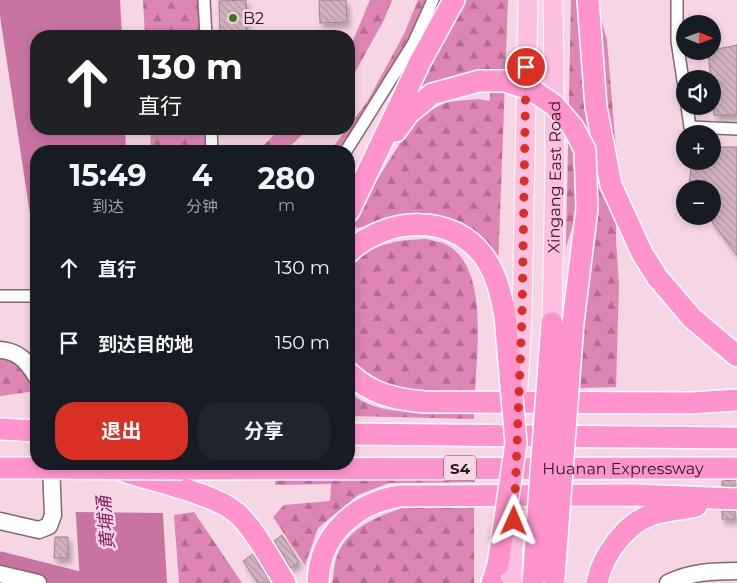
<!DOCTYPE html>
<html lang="zh">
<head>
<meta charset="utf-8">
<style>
	:root { --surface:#171b24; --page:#20242c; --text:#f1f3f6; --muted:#9ea1a6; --accent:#d93025 }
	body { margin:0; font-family:Montserrat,"Noto Sans SC",sans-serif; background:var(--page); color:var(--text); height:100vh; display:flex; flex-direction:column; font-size:19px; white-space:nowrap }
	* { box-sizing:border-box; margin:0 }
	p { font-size:16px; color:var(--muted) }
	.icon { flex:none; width:28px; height:28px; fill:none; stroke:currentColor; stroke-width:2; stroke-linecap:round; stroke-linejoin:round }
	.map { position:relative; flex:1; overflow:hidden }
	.sheet { position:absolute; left:30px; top:145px; width:325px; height:325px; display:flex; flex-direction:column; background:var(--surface); border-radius:20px; box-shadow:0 2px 8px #0003 }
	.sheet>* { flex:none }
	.hud { position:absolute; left:30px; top:30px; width:325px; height:105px; border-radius:20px; box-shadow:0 2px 8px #0003; background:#202124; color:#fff; overflow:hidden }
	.needle { width:32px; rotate:91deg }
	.fabs { position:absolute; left:676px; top:15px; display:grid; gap:10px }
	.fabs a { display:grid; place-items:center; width:45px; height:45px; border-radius:50%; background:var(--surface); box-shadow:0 2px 8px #0003; font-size:25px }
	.pin { position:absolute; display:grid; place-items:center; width:42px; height:42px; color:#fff; margin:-21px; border:2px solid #fff; border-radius:50%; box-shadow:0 1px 5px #0007 }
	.me { position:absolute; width:55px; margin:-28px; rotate:1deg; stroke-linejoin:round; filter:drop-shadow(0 0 4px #0008) }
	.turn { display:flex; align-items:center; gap:18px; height:105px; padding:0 25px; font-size:22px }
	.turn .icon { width:65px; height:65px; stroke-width:2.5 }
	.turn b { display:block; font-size:35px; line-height:42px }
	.eta { display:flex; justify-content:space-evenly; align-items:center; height:85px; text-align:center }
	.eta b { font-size:30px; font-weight:700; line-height:35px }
	.primary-button { display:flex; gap:10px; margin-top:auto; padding:10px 25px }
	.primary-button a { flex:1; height:58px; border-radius:20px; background:var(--accent); color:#fff; font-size:20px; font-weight:700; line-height:58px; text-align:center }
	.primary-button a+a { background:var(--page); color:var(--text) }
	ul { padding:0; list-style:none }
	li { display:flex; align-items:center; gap:15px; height:75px; padding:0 25px }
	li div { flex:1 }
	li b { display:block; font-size:19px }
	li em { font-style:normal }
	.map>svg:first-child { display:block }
</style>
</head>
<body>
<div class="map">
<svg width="737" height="583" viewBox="0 0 737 583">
	<defs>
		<pattern id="forest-firs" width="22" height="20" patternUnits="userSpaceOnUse" patternTransform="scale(1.25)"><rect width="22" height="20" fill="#dd85b3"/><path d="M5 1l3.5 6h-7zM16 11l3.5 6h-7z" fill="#b36c91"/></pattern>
		<pattern id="building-back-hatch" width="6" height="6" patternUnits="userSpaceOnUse" patternTransform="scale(1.25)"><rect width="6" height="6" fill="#d1b1c0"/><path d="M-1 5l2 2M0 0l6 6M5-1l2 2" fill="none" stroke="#b398a5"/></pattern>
		<filter id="shadow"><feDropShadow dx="3" dy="5" stdDeviation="2.5" flood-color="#0004"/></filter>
	</defs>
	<rect width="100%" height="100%" fill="#f6d5e4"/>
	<path fill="#febbdb" d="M 310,32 L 310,36 L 272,36 L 272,33 Z"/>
	<path fill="url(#forest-firs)" d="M 143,0 L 210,0 L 212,36 L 145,36 Z
		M 370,0 L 392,0 L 384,20 L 349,83 L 349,50 Z
		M 418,0 L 428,0 L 404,50 L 344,151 L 330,151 L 367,102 L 404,34 Z
		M 464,0 L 508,0 L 498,268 C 489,256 481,243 471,232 C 442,201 391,220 357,228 L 351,221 L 416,118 L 447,102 L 478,99 L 490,101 L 490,70 L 478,69 L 411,96 Z
		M 571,0 L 585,0 L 598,9 L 607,40 L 617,164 L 616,241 L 619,284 L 616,387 L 578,388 L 588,224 L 575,218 L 566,247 Z
		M 150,129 L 218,129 L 219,151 L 151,151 Z
		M 280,129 L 309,129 L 284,151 L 236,151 L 260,149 Z
		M 426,239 C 432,241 439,241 445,244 C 490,266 476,353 475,395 C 439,393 368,398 350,360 C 346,352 349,285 349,271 C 366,244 396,240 426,239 Z
		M 0,352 L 18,357 L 36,391 L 0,396 Z
		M 349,391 C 375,419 438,412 474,413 L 474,419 L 349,416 Z
		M 475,477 L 475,482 L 389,483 L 358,495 L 318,528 L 305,565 L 273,517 L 284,505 L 330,501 L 331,484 L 275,485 L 276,479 Z
		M 405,507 L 474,508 L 474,583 L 332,583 C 334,575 334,564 337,556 C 348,527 379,516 405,507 Z
		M 194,512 L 242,583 L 179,583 L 174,515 Z"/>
	<path fill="#c973a0" d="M 0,0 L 120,0 L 122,36 L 36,36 L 36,129 L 125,129 L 126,151 L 36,151 L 36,254 L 0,16 Z
		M 68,464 L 160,464 L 167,583 L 80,583 L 76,516 Z"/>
	<path fill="#f6d5e4" d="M 66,464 L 163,464 L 165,513 L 73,512 Z"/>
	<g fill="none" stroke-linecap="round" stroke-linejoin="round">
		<path stroke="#c973a0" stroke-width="19" d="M 0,561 L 87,583"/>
	</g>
	<path fill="url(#building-back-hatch)" stroke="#a08290" filter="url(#shadow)" d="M 246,0 L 247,36 L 220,36 L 219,1 Z
		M 319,0 L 346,0 L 347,22 L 320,23 Z
		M 737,45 L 737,115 L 714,115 L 712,79 L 711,79 L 708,51 Z
		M 712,147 L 737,147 L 737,255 L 712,222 L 712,189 L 692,189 L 689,184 L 692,161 L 712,161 Z
		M 735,480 L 735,486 L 722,486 L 722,481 Z
		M 722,511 L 735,511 L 735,519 L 722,519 Z
		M 282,535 L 299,562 L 291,568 L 274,541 Z
		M 55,537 L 68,537 L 68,558 L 54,558 Z
		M 253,554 L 270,582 L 268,583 L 258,583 L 243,561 Z"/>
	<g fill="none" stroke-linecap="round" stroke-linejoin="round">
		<g stroke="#846775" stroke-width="14">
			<path id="street" d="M 204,0 L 206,36
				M 677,0 L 677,41 L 685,94
				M 687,106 L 690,127 L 737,129
				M 211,129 L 212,151
				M 346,151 L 413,44 L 433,0
				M 0,296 L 36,296"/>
		</g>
		<g stroke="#846775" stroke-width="19">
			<path id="secondary" d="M 0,350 C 18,351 27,361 36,376
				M 0,521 L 39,530 L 49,526 L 53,515 L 51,464
				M 0,574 L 38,583
				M 668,583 C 690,572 713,571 737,571"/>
		</g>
		<g stroke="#fff" stroke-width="21">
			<g id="primary">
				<path d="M 522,317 L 528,0"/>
				<path id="s1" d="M 552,323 L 555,163 L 553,0"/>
			</g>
		</g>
		<g stroke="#fff" stroke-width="24">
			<g id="highway">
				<path d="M 588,0 L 596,107 L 611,185 L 642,253 L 657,277 L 692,318 L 737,356"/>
				<path d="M 396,131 L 408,114 L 432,94"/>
				<path d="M 349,211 L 420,62 L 454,0"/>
				<path d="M 349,252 C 386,217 453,212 485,258 C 497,276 501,295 505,316"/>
				<path d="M 349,373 C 371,394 394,399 424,402 L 691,403 L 737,400"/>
				<path d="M 0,429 L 36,431"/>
				<path d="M 349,434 L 737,438"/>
				<path d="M 0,468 L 43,468"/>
				<path id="s2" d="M 183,469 L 737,468"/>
				<path d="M 123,471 C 151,480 213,494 234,511 C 252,524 273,564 285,583"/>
				<path d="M 318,583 C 319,535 355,503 400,496 L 634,495 L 737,499"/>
				<path d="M 492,583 L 498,565"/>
				<path d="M 597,583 C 602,556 626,522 654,514 C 667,510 682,509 696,506"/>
			</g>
		</g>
		<use href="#street" stroke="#fff" stroke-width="11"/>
		<use href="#secondary" stroke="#fff" stroke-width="16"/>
		<use href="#primary" stroke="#ffbfe0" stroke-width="19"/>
		<use href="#highway" stroke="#ff94cc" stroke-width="21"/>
		<g stroke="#fff" stroke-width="21" stroke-linecap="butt">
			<path id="primary-bridge" d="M 518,388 L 522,317
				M 512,580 L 514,510"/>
		</g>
		<g stroke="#fff" stroke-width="24" stroke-linecap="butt">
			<path id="highway-bridge" d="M 432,94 L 479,81 L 505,81 L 532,90 L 554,105 L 573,127 L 585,150 L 587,208 L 573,323 L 554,578
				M 43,468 L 183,469
				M 498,565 L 516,443 L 505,316
				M 533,583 L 552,323"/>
		</g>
		<use href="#primary-bridge" stroke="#ffbfe0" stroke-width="19"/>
		<use href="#highway-bridge" stroke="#ff94cc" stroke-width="21"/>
	</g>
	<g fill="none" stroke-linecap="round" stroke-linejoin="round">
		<path stroke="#d93025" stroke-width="9" stroke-dasharray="0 16.2" d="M 514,521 L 522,317 L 526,67"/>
	</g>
	<circle fill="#387b1c" stroke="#f6d5e4" stroke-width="2" cx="233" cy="18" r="5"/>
	<g text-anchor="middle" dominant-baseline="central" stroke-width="5" stroke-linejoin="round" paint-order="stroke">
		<rect fill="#f6d5e4" stroke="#635159" stroke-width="1" x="444" y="455.5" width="32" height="25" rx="4"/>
		<g font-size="15" font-weight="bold" fill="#24191e">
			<text x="460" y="468">S4</text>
		</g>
		<g font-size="16" fill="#24191e" stroke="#f6d5e4" text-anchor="start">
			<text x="243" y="18">B2</text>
		</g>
		<g font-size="16" fill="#24191e" stroke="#f6d5e4">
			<text stroke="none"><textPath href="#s1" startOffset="146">Xingang East Road</textPath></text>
			<text stroke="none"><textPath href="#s2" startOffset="440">Huanan Expressway</textPath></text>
		</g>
		<g font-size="18" font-style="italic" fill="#86205e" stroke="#f6d5e4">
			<text transform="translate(106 523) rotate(-95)">黄埔涌</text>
		</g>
	</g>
</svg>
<div class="fabs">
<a><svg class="needle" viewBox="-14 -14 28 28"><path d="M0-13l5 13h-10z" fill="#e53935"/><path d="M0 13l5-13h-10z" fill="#9ea1a6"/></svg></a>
<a><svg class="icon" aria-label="sound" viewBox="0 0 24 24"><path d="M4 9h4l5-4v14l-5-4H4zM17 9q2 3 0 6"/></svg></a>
<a>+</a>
<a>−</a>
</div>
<div class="pin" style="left:526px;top:67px;background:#d93025"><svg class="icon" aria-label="arrive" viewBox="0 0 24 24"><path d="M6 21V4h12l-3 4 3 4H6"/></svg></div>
<svg class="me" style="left:514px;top:521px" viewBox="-20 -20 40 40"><path d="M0-17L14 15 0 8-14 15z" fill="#d93025" stroke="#fff" stroke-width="4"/></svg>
<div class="hud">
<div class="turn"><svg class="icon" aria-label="ahead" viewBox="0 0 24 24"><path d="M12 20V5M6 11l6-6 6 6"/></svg><div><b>130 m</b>直行</div></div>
</div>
<section class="sheet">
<div class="eta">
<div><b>15:49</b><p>到达</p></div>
<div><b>4</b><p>分钟</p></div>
<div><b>280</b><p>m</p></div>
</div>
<ul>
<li><svg class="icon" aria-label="ahead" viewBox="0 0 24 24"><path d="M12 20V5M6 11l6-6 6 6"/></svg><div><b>直行</b></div><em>130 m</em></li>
<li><svg class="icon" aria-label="arrive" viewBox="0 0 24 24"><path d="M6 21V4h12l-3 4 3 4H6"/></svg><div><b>到达目的地</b></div><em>150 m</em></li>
</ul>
<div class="primary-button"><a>退出</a><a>分享</a></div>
</section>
</div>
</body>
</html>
